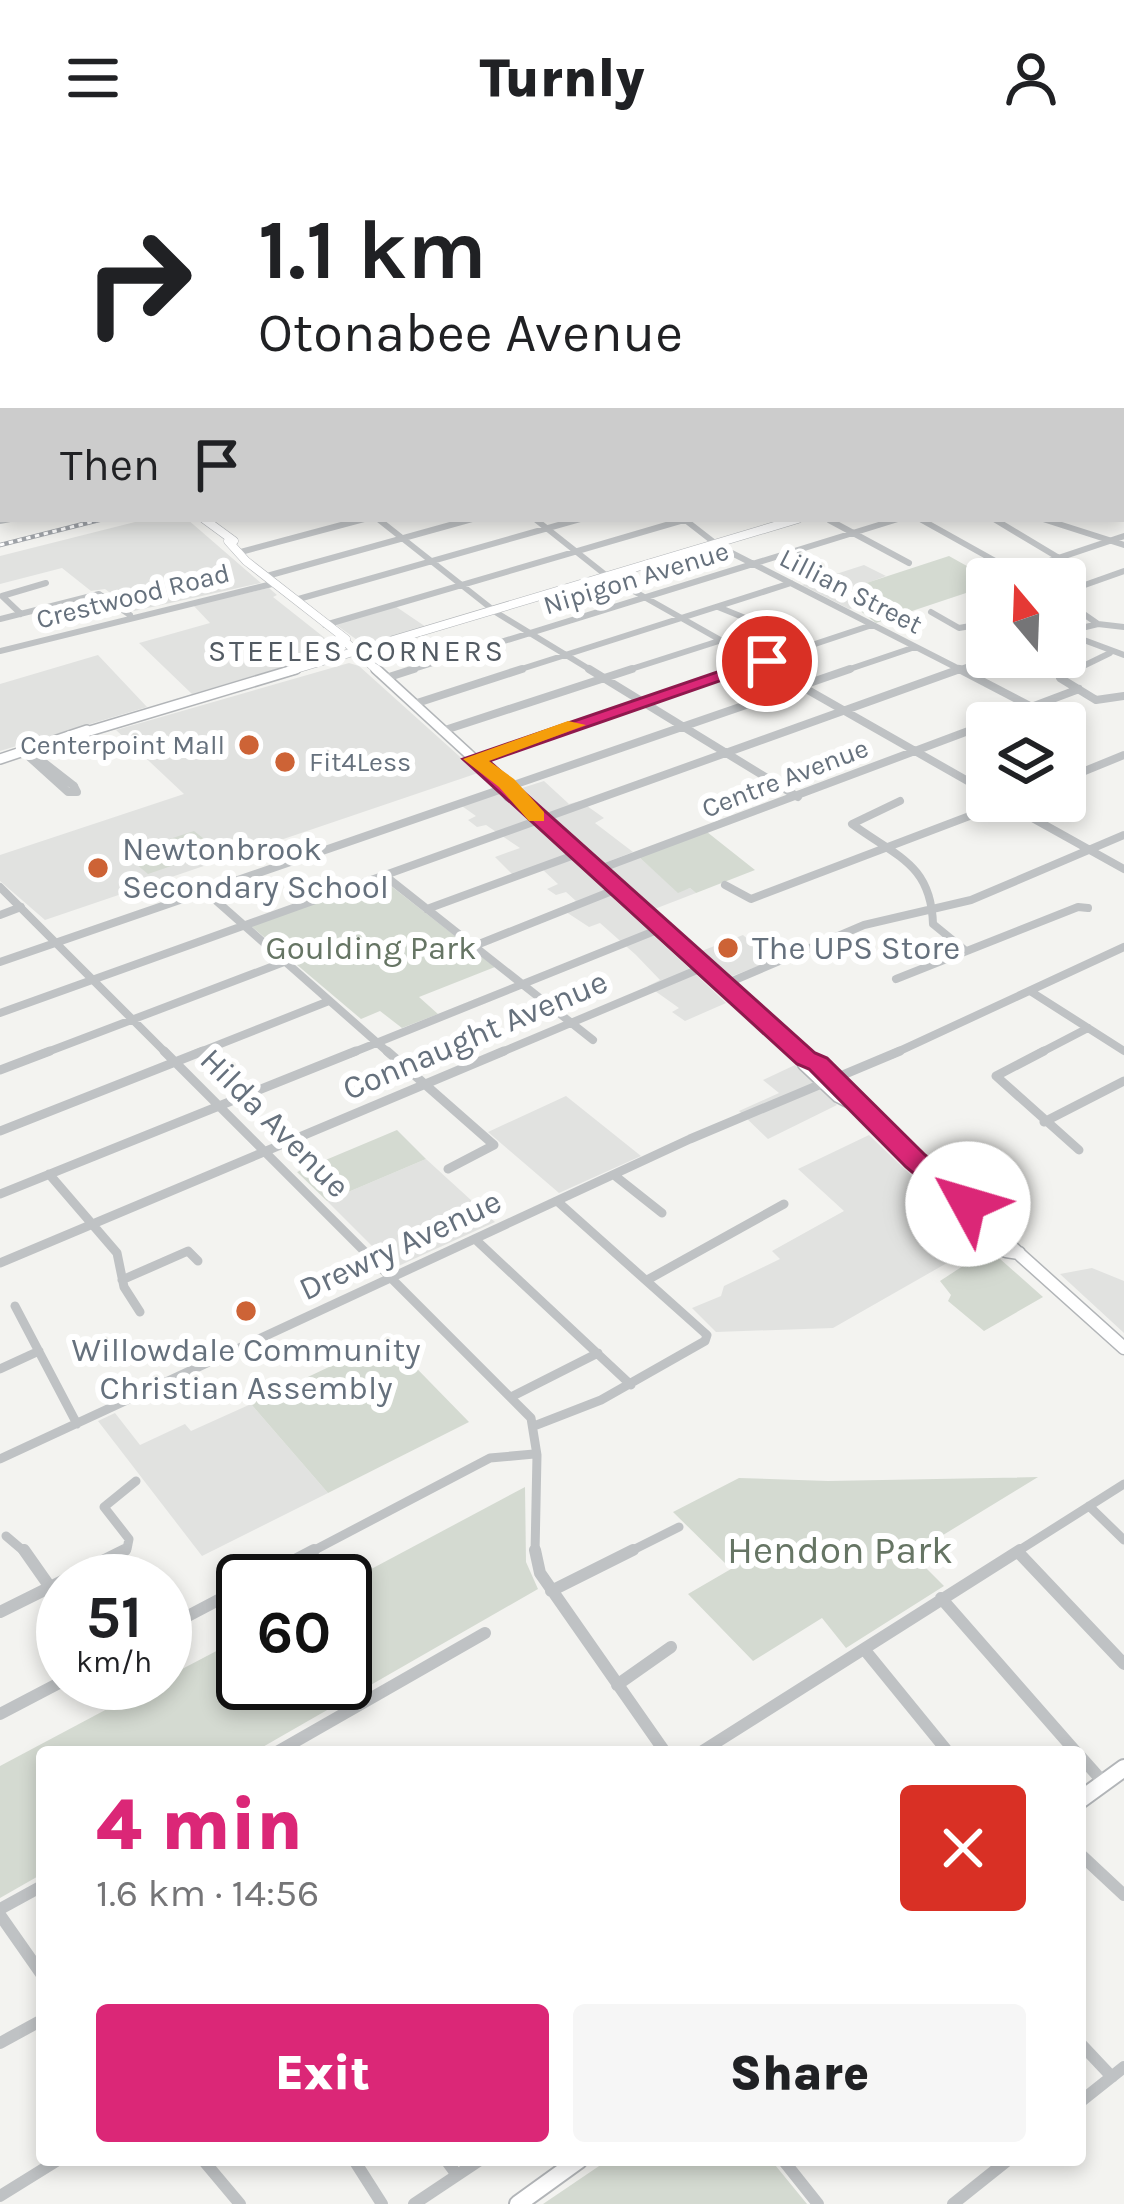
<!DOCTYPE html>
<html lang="en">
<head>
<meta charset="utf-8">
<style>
	:root { --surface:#fff; --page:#f6f6f6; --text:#202124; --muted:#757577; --accent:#db2777 }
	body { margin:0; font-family:Karla,sans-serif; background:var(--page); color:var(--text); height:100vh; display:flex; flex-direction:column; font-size:45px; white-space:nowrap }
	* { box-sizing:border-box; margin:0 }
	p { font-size:39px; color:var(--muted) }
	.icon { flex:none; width:66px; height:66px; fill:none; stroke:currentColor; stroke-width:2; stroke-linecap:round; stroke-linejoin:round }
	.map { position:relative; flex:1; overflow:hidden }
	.details { position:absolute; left:36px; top:1590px; width:1050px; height:420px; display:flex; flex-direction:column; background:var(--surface); border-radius:12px; box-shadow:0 6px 18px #0003 }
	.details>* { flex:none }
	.top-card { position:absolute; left:0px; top:0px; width:1125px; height:366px; box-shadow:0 6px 18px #0003; background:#fff; color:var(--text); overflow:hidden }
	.needle { width:78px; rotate:341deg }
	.tools { position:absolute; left:966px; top:402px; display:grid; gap:24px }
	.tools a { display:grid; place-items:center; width:120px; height:120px; border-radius:12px; background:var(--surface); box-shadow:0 6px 18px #0003; font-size:60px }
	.speed { position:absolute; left:36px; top:1398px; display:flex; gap:24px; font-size:60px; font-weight:700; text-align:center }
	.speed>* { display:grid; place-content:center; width:156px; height:156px; border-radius:50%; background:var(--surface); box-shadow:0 6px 18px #0003; line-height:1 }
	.speed small { font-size:30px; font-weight:400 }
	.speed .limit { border:6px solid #111; border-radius:18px; background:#fff; color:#111 }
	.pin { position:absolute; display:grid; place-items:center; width:102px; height:102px; color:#fff; margin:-51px; border:6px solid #fff; border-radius:50%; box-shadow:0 3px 12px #0007 }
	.me { position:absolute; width:132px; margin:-66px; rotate:309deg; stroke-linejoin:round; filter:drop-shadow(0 0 9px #0008) }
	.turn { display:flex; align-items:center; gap:42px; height:252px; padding:0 60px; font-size:54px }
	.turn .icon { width:156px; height:156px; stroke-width:2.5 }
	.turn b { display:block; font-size:84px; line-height:102px }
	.then { display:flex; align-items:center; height:114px; padding:0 60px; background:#0003; gap:24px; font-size:45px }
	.round { display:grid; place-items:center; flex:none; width:126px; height:126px; border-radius:12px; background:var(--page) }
	.overview { display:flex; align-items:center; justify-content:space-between; height:204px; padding:0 60px }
	h1 { font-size:72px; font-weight:800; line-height:90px; color:var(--accent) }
	.action { display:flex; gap:24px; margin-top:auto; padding:24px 60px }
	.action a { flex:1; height:138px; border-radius:12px; background:var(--accent); color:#fff; font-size:48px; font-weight:800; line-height:138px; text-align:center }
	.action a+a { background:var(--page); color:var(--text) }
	header { display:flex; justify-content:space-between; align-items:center; height:156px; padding:0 60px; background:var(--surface); font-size:54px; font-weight:800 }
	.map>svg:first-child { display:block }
</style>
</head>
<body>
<header><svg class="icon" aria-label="menu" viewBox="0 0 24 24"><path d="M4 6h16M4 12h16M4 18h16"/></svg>Turnly<svg class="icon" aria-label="person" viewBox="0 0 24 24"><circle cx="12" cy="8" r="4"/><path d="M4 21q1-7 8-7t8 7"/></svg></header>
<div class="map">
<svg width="1124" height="2048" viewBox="0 0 1124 2048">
	<rect width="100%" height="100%" fill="#f3f3f0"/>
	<path fill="#e1e2e0" d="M 147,363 L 187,363 L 261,427 L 134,455 L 105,433 L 91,435 L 62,412 L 0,428 L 0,400 Z
		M 864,409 L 886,420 L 859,430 L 887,445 L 849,453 L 802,429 Z
		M 269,432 L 277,439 L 273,441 L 340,494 L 192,538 L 139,487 L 210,467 L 193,449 Z
		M 395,450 L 426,471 L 364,489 L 335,468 Z
		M 98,499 L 147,551 L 0,595 L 0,528 Z
		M 349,507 L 359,510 L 478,617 L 45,764 L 0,725 L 0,699 L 184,638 L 116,574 Z
		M 544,625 L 569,648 L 580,645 L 604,662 L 595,667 L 633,696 L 602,708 L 519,633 Z
		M 497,636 L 689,812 L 726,847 L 685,865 L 672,856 L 679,852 L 648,830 L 660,824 L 636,799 L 600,767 L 589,771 L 560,752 L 576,745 L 566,736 L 556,739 L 547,733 L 558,728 L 542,713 L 516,722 L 495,701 L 520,692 L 486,669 L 477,671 L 468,664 L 476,660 L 459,648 Z
		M 639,701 L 678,736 L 690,732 L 696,737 L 652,754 L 607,714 Z
		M 743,779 L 772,805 L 727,822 L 699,796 Z
		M 795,909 L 837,949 L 768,983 L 739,955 L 779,937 L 763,924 Z
		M 566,940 L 641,1000 L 559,1037 L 488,976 Z
		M 869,979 L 982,1087 L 833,1172 L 716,1176 L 692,1152 L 721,1140 L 724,1130 L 780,1103 L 772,1095 L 844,1055 L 798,1013 Z
		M 426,1003 L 495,1066 L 394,1112 L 327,1045 Z
		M 1092,1112 L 1124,1125 L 1124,1177 L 1060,1118 Z
		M 251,1248 L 328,1337 L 202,1400 L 98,1265 L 115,1257 L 140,1289 L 185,1268 L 191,1275 Z"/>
	<path fill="#d4dad1" d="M 949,400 L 990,423 L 987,430 L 876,467 L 854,450 L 866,444 L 845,434 Z
		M 194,675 L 218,694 L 148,718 L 124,698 Z
		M 707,676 L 755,714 L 696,737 L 690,732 L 678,737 L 639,701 Z
		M 382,723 L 495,811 L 419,841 L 438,858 L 402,872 L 380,855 L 361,863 L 251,770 Z
		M 397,974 L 426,1003 L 327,1045 L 297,1016 Z
		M 982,1087 L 1043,1141 L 984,1175 L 948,1145 L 951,1139 L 940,1125 L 966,1108 L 959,1101 Z
		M 388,1183 L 469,1266 L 328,1337 L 251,1248 Z
		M 1038,1321 L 912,1398 L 944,1430 L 846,1492 L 822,1462 L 753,1505 L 688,1438 L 731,1413 L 673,1356 L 739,1322 L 828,1325 Z
		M 525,1331 L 526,1406 L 538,1433 L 254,1596 L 42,1596 L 42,1718 L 0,1742 L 0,1610 L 156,1527 L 165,1527 L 165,1522 L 243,1481 L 243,1527 L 345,1527 L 345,1427 Z
		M 608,2004 L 771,2004 L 807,2048 L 543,2048 Z"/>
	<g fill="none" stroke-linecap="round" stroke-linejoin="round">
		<g stroke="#b2b5b8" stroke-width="8">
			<path id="major-far4" d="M 675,0 L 682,3
				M 815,3 L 833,0"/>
		</g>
		<g stroke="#b2b5b8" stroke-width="9">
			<path id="major-far3" d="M 204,363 L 234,385
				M 228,385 L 246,405 L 346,483
				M 340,481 L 379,516
				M 286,516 L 798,363"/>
		</g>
		<g stroke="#b2b5b8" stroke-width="12">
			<path id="major-far2" d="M 376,513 L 497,624 L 504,625 L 519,644
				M 83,577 L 296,513
				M 0,603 L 87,574
				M 497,624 L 509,640 L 519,644 L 801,898"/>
		</g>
		<g stroke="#b2b5b8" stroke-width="15">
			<path id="major-far1" d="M 798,895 L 818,907 L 920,1009 L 1124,1192
				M 806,902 L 804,908 L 838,940 L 856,949
				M 962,1046 L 960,1052 L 1006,1095 L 1019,1097"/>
		</g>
		<g stroke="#b2b5b8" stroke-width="20">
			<path id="major" d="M 1080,1644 L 1124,1612
				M 518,2048 L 579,2004"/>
		</g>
		<path stroke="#bfc2c4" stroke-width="4.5" d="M 42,3 L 60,0
			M 101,3 L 113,3
			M 158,3 L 172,0
			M 867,3 L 872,0
			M 907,3 L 916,1
			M 1055,3 L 1063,0"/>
		<path stroke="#bfc2c4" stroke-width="6" d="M 0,310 L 3,317
			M 378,363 L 497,457 L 594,516
			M 535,363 L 607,420 L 777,516
			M 684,363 L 720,391 L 965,516
			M 920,363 L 1015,416
			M 994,363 L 1059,402
			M 1043,363 L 1124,389
			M 829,364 L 909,407
			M 0,365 L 10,363
			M 237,397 L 364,363
			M 267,420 L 472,363
			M 996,423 L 1124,380
			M 976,434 L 987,440
			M 1065,436 L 1124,415
			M 295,444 L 580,363
			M 1065,445 L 1098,468
			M 718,451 L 760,468 L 778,466
			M 931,456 L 959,472 L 987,467
			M 21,458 L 2,440 L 46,427
			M 0,463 L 99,438 L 130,459
			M 325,469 L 687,363
			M 1065,476 L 1098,468 L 1124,471
			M 1065,477 L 1124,499
			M 0,495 L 276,427
			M 404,516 L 898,363
			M 512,516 L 791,427
			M 622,516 L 722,484
			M 731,516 L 872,469
			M 841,516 L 915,491
			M 952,516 L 995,501
			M 1071,516 L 1110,497"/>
		<path stroke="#bfc2c4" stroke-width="8" d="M 589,513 L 798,641
			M 771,513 L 987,636
			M 959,513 L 1032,551
			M 1077,513 L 1060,522 L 1096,544 L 1124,540
			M 386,522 L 414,513
			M 414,548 L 522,513
			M 989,567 L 1079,533
			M 442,575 L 632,513
			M 28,594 L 27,599 L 68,636 L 77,636 L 74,630
			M 28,594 L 74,630
			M 473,603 L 740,513
			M 1065,623 L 1124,599
			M 900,645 L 852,668 C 897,701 931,708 933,768 L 966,795
			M 1002,645 L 1124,713
			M 597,714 L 987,568
			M 384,719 L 593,884
			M 725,729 L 751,743 L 1009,645
			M 0,731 L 167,898
			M 204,734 L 390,898
			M 427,753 L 577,698
			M 0,759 L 21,751
			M 474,790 L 617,733
			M 0,806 L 850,513
			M 896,823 L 1078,751 L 1088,752
			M 723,829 L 864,769 L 971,744 L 1124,679
			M 1030,835 L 1124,895
			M 0,857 L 960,513
			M 42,898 L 284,806
			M 195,898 L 329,845
			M 349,898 L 662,772
			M 497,898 L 704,811
			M 893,898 L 1124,791
			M 1038,898 L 1088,872"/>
		<path stroke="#bfc2c4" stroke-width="9" d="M 164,895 L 531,1262 L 537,1299 L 535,1397
			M 387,895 L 494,989 L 448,1013
			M 1044,895 L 996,920 L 1079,994
			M 0,914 L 50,895
			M 1044,966 L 1124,925
			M 0,975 L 203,895
			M 49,1018 L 117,1097 L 124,1131 L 140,1156
			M 614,1019 L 662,1057
			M 0,1038 L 356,895
			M 476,1084 L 631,1229
			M 0,1107 L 504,895
			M 649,1123 L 784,1048
			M 122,1124 L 188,1095 L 198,1105
			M 15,1150 L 77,1268
			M 0,1213 L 39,1195
			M 511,1241 L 598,1197
			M 534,1270 L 601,1244 L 705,1185 L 707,1179 L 557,1045
			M 0,1303 L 690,983 L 900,895
			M 1089,1350 L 1124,1384
			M 6,1380 L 26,1397
			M 119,1397 L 127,1393 L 129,1383 L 104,1351 L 136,1325
			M 309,1397 L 490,1302 L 534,1298
			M 627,1397 L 679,1371
			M 1015,1397 L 1124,1328"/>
		<path stroke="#bfc2c4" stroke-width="12" d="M 24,1394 L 50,1431
			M 535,1394 L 540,1417 L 665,1596
			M 1018,1396 L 1124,1508
			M 255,1425 L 314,1394
			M 551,1435 L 633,1394
			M 941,1442 L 1076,1596
			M 0,1456 L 125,1394
			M 165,1472 L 243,1431
			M 864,1493 L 948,1596
			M 617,1529 L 671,1491
			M 0,1558 L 63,1525
			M 277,1596 L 485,1477
			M 701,1596 L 1020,1394
			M 1080,1600 L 1104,1627
			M 1080,1698 L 1124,1739
			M 0,1753 L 42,1730
			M 0,1759 L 42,1819
			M 0,1887 L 42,1864
			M 1080,1887 L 1112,1921
			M 1080,1946 L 1124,1911
			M 203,2004 L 240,2048
			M 354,2004 L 382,2048
			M 446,2004 L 457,2019
			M 783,2004 L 818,2048
			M 0,2040 L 58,2004
			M 414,2048 L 480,2004
			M 953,2048 L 1008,2004"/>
		<use href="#major-far4" stroke="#fff" stroke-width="6"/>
		<use href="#major-far3" stroke="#fff" stroke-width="8"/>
		<use href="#major-far2" stroke="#fff" stroke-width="9"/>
		<use href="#major-far1" stroke="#fff" stroke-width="12"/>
		<use href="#major" stroke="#fff" stroke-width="16"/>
		<g stroke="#a0a4a9" stroke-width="4.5">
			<path id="rail" d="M 965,0 L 983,3
				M 1013,3 L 1020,0
				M 0,389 L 103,363"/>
		</g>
		<use href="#rail" stroke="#fff" stroke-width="3" stroke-dasharray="4.5" stroke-linecap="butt"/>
	</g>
	<path fill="#db2777" stroke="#8e194d" stroke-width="3" d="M 761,501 L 777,505 L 489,605 L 815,897 L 827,902 L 925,999 L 978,1042 L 982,1048 L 978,1055 L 959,1055 L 906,1011 L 809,913 L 797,908 L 463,603 Z"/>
	<path fill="#f59e0b" d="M 568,565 L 586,569 L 489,605 L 514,623 L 544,656 L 544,665 L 529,665 L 499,631 L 463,603 Z"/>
	<g fill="#cd6336" stroke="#fff" stroke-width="4.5">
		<circle cx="249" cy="589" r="12"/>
		<circle cx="285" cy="606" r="12"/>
		<circle cx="98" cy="712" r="12"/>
		<circle cx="728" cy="792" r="12"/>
		<circle cx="246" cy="1155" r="12"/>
	</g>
	<g text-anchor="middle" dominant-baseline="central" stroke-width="12" stroke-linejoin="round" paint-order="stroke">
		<g font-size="27" fill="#66717d" stroke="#fff">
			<text transform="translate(636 422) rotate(-17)">Nipigon Avenue</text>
			<text transform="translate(851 435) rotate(27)">Lillian Street</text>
			<text transform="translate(133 440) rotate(-14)">Crestwood Road</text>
			<text transform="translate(785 622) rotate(-21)">Centre Avenue</text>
		</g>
		<g font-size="27" fill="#66717d" stroke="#fff" text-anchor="end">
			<text x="225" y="589">Centerpoint Mall</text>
			<text x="309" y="606" text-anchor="start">Fit4Less</text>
		</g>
		<g font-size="30" letter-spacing="3" fill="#535b63" stroke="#fff">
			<text x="357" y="495">STEELES CORNERS</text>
		</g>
		<g font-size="33" fill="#66717d" stroke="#fff" text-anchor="start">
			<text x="122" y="693">Newtonbrook<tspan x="122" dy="38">Secondary School</tspan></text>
			<text x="752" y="792">The UPS Store</text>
			<text x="246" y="1194" text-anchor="middle">Willowdale Community<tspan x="246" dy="38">Christian Assembly</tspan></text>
		</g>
		<g font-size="33" fill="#667564" stroke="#fff">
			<text x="371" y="792">Goulding Park</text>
		</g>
		<g font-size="33" fill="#66717d" stroke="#fff">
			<text transform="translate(475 879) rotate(-23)">Connaught Avenue</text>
			<text transform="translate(275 967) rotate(45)">Hilda Avenue</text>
			<text transform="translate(400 1089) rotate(-25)">Drewry Avenue</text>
		</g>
		<g font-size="39" fill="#667564" stroke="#fff">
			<text x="840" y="1394">Hendon Park</text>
		</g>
	</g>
</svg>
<div class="tools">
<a><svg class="needle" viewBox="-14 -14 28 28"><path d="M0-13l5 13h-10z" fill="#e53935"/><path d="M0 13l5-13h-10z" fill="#757577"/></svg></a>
<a><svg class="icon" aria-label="layers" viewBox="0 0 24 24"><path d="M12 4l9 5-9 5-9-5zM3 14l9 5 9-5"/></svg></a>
</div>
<div class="speed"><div>51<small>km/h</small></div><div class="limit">60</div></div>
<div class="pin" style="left:767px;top:505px;background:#d93025"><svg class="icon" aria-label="arrive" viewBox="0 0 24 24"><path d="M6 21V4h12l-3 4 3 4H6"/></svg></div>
<svg class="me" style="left:968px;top:1048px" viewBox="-20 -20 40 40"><circle r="19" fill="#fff"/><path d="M0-13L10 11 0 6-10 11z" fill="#db2777"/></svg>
<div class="top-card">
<div class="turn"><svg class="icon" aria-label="right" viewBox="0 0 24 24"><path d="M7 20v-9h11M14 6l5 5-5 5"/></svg><div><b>1.1 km</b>Otonabee Avenue</div></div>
<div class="then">Then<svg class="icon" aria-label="arrive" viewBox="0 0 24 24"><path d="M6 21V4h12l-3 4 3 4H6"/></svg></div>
</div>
<section class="details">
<div class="overview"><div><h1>4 min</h1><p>1.6 km · 14:56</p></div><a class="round" style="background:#d93025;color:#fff"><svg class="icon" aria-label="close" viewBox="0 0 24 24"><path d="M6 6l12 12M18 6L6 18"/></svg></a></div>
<div class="action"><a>Exit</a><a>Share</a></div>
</section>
</div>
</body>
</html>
